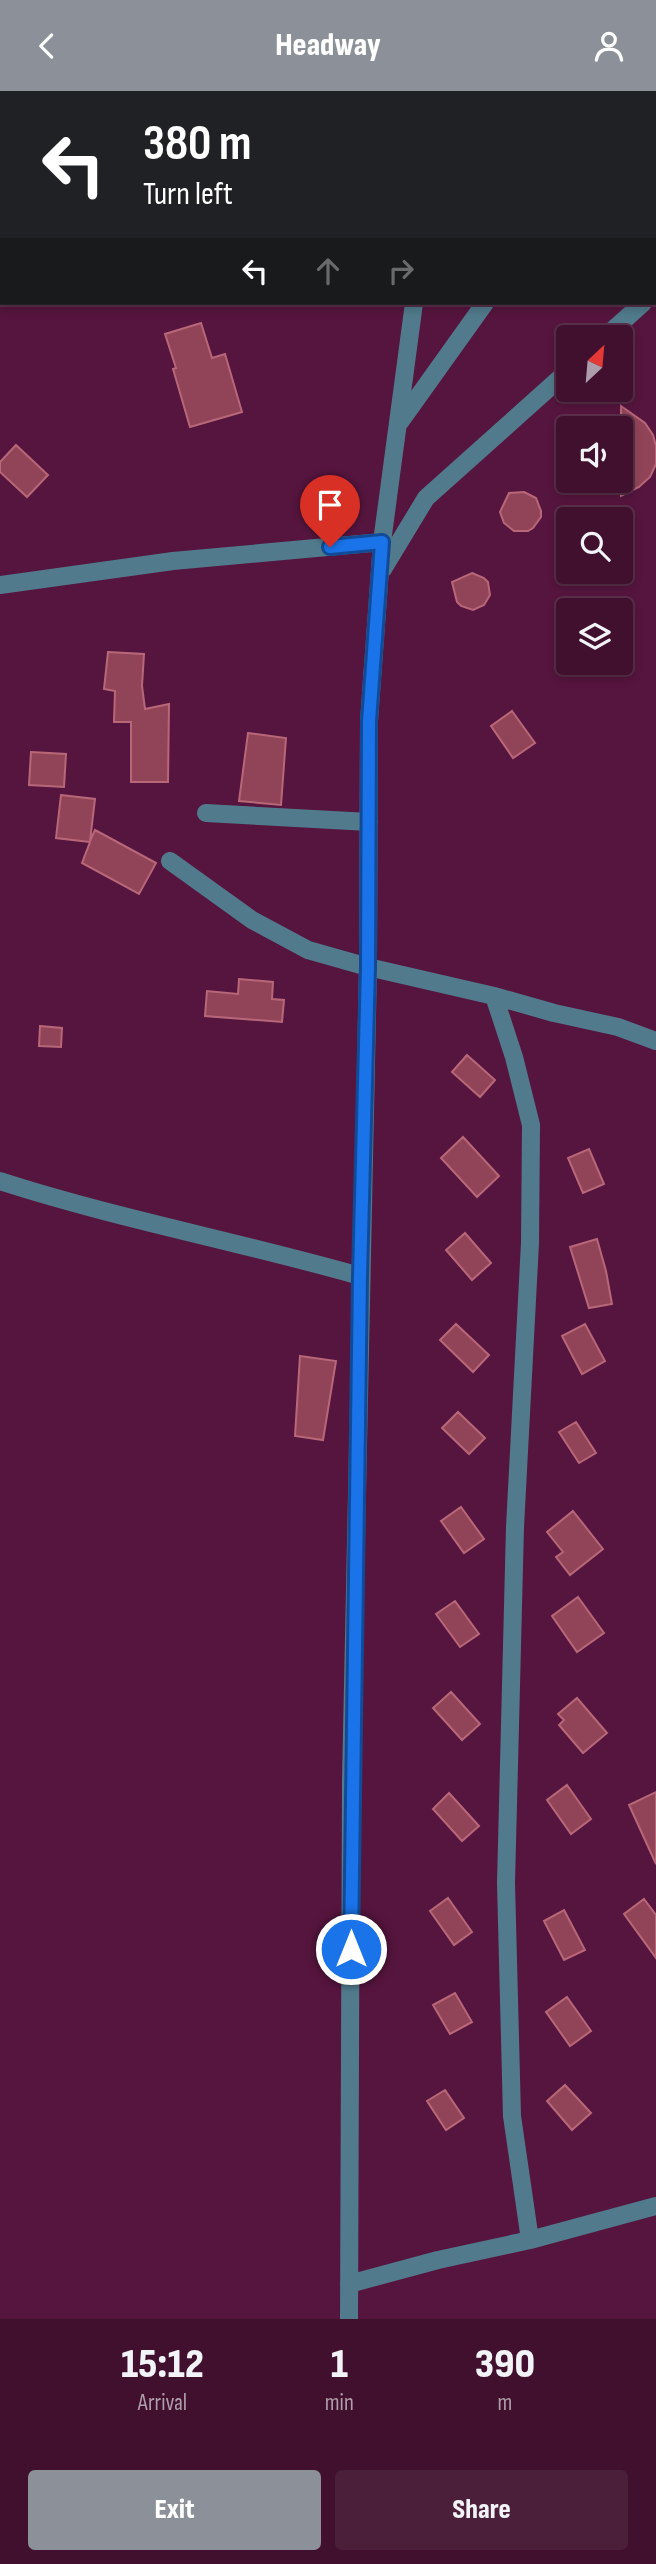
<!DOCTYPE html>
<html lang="en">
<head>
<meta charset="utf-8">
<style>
	:root { --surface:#40102e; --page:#4b1e3a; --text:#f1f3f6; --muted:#ae9daa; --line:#59304a; --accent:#8c9099 }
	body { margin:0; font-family:"Sofia Sans Condensed",sans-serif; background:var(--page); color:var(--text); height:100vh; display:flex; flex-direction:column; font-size:26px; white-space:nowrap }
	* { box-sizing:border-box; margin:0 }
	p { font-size:23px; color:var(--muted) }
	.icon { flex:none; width:38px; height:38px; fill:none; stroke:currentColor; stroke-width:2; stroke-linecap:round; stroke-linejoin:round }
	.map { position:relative; height:2228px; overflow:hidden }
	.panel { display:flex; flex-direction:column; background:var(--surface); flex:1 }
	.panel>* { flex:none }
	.guide { position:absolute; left:0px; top:0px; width:656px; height:214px; box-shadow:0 4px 10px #0003,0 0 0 2px var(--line); background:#202124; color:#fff; overflow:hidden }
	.needle { width:46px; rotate:26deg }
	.controls { position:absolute; left:556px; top:234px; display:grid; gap:14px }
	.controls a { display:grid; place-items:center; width:77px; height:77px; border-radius:7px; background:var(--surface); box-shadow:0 4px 10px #0003,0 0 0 2px var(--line); font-size:35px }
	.pin { position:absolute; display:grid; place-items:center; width:60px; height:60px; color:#fff; margin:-72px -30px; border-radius:50% 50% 50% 0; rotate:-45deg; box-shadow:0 0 7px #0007 }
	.pin .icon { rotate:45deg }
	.me { position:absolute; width:77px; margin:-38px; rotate:0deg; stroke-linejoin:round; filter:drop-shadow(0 0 5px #0008) }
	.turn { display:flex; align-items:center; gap:24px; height:147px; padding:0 28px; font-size:32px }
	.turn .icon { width:91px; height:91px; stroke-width:2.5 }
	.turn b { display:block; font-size:49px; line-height:60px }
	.lanes { display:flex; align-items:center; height:66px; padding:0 28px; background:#0003; justify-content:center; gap:35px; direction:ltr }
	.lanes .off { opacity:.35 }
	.eta { display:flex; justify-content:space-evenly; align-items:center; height:119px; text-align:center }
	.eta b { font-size:42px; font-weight:800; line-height:49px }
	.primary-button { display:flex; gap:14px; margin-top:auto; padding:14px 28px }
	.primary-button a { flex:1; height:80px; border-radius:7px; background:var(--accent); color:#fff; font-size:28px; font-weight:800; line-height:80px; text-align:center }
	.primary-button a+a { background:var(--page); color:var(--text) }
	header { display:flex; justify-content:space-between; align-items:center; height:91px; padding:0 28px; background:var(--accent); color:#fff; font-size:32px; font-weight:800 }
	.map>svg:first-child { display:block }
</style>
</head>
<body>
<header><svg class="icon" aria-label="back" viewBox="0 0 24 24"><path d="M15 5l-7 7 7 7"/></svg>Headway<svg class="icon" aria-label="person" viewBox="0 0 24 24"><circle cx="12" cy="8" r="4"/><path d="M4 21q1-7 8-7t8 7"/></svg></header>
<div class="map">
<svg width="656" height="2228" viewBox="0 0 656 2228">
	<rect width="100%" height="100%" fill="#56153e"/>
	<path fill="#914457" stroke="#b86779" stroke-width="2" d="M 201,232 L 212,267 L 225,263 L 242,321 L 190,336 L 173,278 L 176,277 L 165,243 Z
		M 621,315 L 645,332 L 653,344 L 656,355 L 656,373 L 650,386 L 639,396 L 621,405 Z
		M 16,354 L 48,384 L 27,406 L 0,381 L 0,371 Z
		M 524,401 L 536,407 L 541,420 L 541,426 L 533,437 L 528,440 L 514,440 L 504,432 L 500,421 L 509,402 Z
		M 472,482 L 484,487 L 488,491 L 490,504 L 484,514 L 473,519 L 461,515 L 457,511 L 452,491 Z
		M 108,561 L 144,563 L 142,595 L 145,618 L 169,613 L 168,691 L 131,691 L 131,631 L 114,631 L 115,600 L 104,598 Z
		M 512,620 L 535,652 L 513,667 L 491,635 Z
		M 248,642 L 286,647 L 281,714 L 239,710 Z
		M 31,661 L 66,663 L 64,696 L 29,694 Z
		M 61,704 L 95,708 L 90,750 L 95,739 L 156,772 L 139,803 L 82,772 L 90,751 L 56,747 Z
		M 239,888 L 273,891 L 272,908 L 284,909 L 282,931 L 205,925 L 207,900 L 238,903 Z
		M 40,935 L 62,937 L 61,956 L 39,955 Z
		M 467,964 L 495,989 L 480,1006 L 452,981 Z
		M 463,1046 L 499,1085 L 477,1106 L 441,1067 Z
		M 589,1058 L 604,1093 L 583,1102 L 568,1067 Z
		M 465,1142 L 491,1172 L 472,1189 L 446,1159 Z
		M 597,1148 L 606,1180 L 612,1213 L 589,1217 L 570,1156 Z
		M 456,1233 L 489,1264 L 473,1281 L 440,1249 Z
		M 585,1233 L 605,1270 L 582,1283 L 562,1245 Z
		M 300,1265 L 336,1270 L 323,1349 L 295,1345 Z
		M 458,1321 L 485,1347 L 469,1363 L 442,1337 Z
		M 576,1331 L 596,1362 L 579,1372 L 559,1341 Z
		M 461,1416 L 484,1448 L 464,1462 L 441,1430 Z
		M 573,1420 L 603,1458 L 570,1484 L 556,1466 L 563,1461 L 547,1441 Z
		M 578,1506 L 604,1542 L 577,1561 L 552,1525 Z
		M 455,1510 L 479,1543 L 460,1556 L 436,1523 Z
		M 451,1601 L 480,1633 L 462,1649 L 433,1617 Z
		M 577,1607 L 607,1642 L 583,1662 L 559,1634 L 564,1629 L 558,1623 Z
		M 567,1694 L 591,1728 L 571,1743 L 547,1709 Z
		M 656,1701 L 656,1773 L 629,1714 Z
		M 449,1702 L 479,1735 L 462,1750 L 433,1718 Z
		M 448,1807 L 472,1841 L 454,1854 L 430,1820 Z
		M 644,1808 L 656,1824 L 656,1867 L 624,1823 Z
		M 564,1819 L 585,1859 L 564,1869 L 544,1830 Z
		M 455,1902 L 472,1931 L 450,1943 L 433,1914 Z
		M 567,1906 L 591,1940 L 570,1955 L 546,1921 Z
		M 565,1994 L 591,2022 L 572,2039 L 547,2010 Z
		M 445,1999 L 464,2027 L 446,2039 L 427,2010 Z"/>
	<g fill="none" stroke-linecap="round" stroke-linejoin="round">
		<path stroke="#517b8c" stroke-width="18" d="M 285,0 L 295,2
			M 438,2 L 438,0
			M 654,202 L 656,200
			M 604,247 L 643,212
			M 400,331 L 485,212
			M 383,478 L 426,407 L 569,279
			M 0,494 L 173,470 L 382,451
			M 206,722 L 369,731
			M 170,770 L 252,829 L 308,859 L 368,876 L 494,905 L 554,922 L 618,936 L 656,950
			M 494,905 L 514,966 L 531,1034 L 530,1152 L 515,1436 L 506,1792 L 512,2025 L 530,2149
			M 0,1090 C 118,1128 241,1151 360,1185
			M 349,2193 L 438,2169 L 530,2149 L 656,2115
			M 349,2228 L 351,1690 L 368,876 L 369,630 L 382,451 L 414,212"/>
	</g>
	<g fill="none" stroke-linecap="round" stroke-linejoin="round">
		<g stroke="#114b97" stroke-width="18">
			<path id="route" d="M 330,456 L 382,451 L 369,630 L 368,876 L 360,1185 L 351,1858"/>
		</g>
		<use href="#route" stroke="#1a73e8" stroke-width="12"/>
	</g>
</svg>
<div class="controls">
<a><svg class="needle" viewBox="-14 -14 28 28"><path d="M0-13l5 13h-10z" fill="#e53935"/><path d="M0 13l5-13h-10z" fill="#ae9daa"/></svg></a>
<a><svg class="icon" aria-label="sound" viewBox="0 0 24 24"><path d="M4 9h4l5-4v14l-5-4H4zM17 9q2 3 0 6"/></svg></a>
<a><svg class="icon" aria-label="search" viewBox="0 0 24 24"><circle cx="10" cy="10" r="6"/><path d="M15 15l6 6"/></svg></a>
<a><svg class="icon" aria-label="layers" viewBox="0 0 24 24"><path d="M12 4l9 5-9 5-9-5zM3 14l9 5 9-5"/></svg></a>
</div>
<div class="pin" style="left:330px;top:456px;background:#d93025"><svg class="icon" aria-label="arrive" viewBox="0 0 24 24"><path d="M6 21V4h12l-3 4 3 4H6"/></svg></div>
<svg class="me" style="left:351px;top:1858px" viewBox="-20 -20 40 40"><circle r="17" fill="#1a73e8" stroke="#fff" stroke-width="3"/><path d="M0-11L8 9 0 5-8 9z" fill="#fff"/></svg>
<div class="guide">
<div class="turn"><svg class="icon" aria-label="left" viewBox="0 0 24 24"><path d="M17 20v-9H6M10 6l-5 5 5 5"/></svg><div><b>380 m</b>Turn left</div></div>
<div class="lanes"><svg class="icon" aria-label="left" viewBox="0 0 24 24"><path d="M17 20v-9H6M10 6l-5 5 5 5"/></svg><svg class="icon off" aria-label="ahead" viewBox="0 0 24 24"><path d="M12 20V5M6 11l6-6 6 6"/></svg><svg class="icon off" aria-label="right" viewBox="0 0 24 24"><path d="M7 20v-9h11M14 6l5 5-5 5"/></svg></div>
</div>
</div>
<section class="panel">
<div class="eta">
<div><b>15:12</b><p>Arrival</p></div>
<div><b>1</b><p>min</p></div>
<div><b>390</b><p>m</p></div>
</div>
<div class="primary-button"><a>Exit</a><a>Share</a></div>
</section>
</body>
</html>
